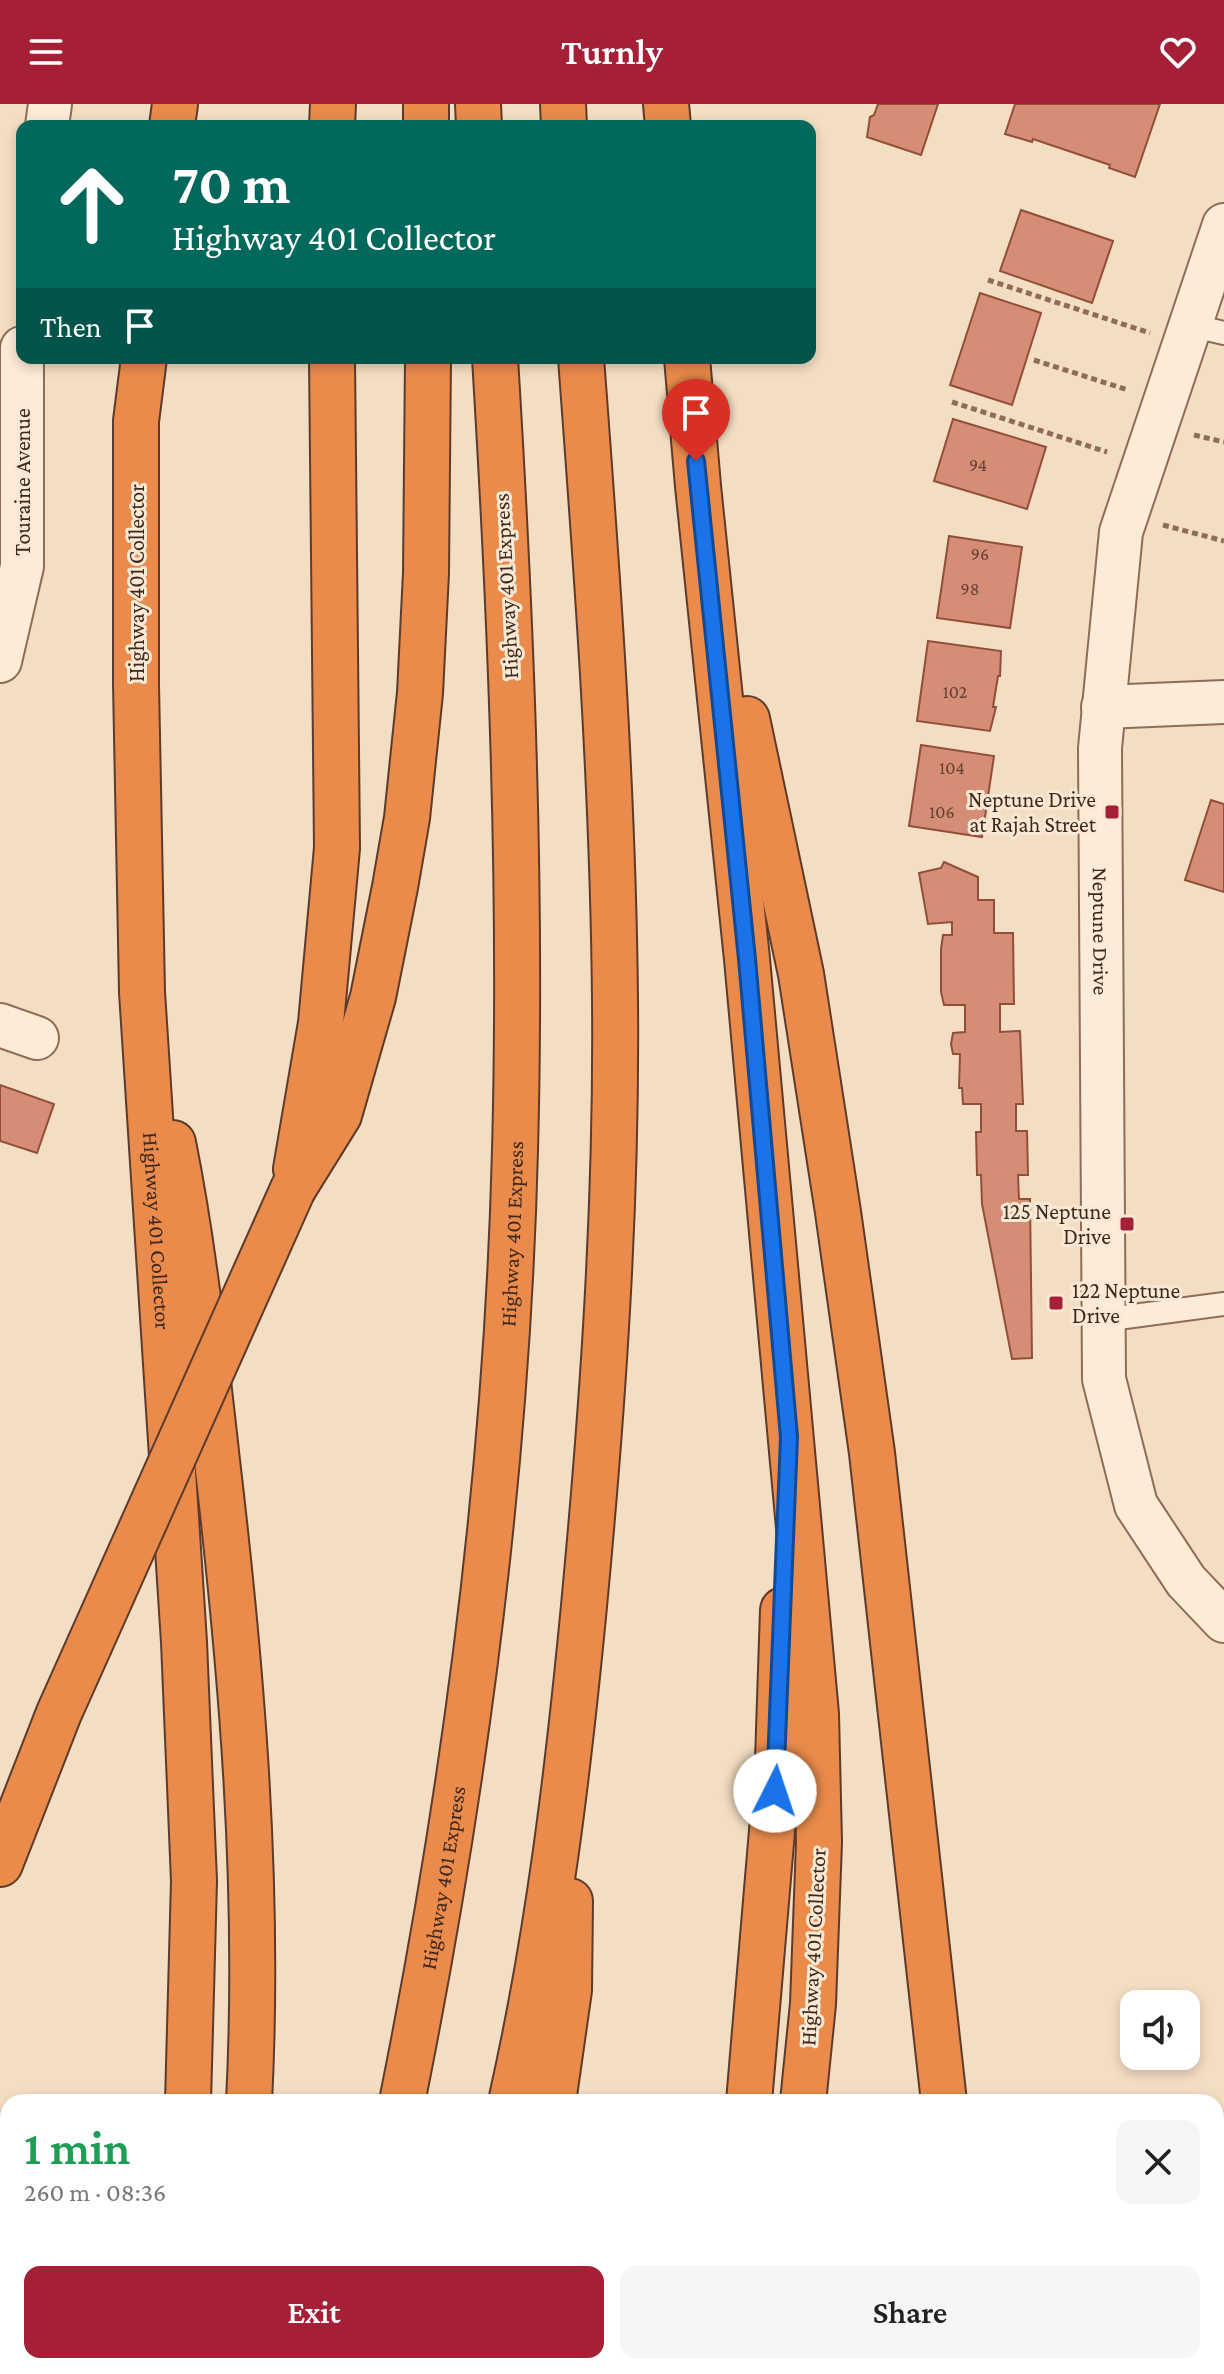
<!DOCTYPE html>
<html lang="en">
<head>
<meta charset="utf-8">
<style>
	:root { --surface:#fff; --page:#f6f6f6; --text:#222; --muted:#767676; --accent:#a52037 }
	body { margin:0; font-family:"Crimson Pro",serif; background:var(--page); color:var(--text); height:100vh; display:flex; flex-direction:column; font-size:30px; white-space:nowrap }
	* { box-sizing:border-box; margin:0 }
	p { font-size:26px; color:var(--muted) }
	.icon { flex:none; width:44px; height:44px; fill:none; stroke:currentColor; stroke-width:2; stroke-linecap:round; stroke-linejoin:round }
	.map { position:relative; flex:1; overflow:hidden }
	.details { position:absolute; left:0px; top:1990px; width:1224px; height:280px; display:flex; flex-direction:column; background:var(--surface); border-radius:24px 24px 0 0; box-shadow:0 4px 12px #0003 }
	.details>* { flex:none }
	.hud { position:absolute; left:16px; top:16px; width:800px; height:244px; border-radius:16px; box-shadow:0 4px 12px #0003; background:#00695c; color:#fff; overflow:hidden }
	.fabs { position:absolute; left:1120px; top:1886px; display:grid; gap:16px }
	.fabs a { display:grid; place-items:center; width:80px; height:80px; border-radius:16px; background:var(--surface); box-shadow:0 4px 12px #0003; font-size:40px }
	.pin { position:absolute; display:grid; place-items:center; width:68px; height:68px; color:#fff; margin:-82px -34px; border-radius:50% 50% 50% 0; rotate:-45deg; box-shadow:0 0 8px #0007 }
	.pin .icon { rotate:45deg }
	.me { position:absolute; width:88px; margin:-44px; rotate:4deg; stroke-linejoin:round; filter:drop-shadow(0 0 6px #0008) }
	.turn { display:flex; align-items:center; gap:28px; height:168px; padding:0 24px; font-size:36px }
	.turn .icon { width:104px; height:104px; stroke-width:2.5 }
	.turn b { display:block; font-size:56px; line-height:68px }
	.then { display:flex; align-items:center; height:76px; padding:0 24px; background:#0003; gap:16px; font-size:30px }
	.round { display:grid; place-items:center; flex:none; width:84px; height:84px; border-radius:16px; background:var(--page) }
	.summary { display:flex; align-items:center; justify-content:space-between; height:136px; padding:0 24px }
	h1 { font-size:48px; font-weight:600; line-height:60px; color:#1e9e55 }
	.primary-button { display:flex; gap:16px; margin-top:auto; padding:16px 24px }
	.primary-button a { flex:1; height:92px; border-radius:16px; background:var(--accent); color:#fff; font-size:32px; font-weight:600; line-height:92px; text-align:center }
	.primary-button a+a { background:var(--page); color:var(--text) }
	header { display:flex; justify-content:space-between; align-items:center; height:104px; padding:0 24px; background:var(--accent); color:#fff; font-size:36px; font-weight:600 }
	.map>svg:first-child { display:block }
</style>
</head>
<body>
<header><svg class="icon" aria-label="menu" viewBox="0 0 24 24"><path d="M4 6h16M4 12h16M4 18h16"/></svg>Turnly<svg class="icon" aria-label="heart" viewBox="0 0 24 24"><path d="M12 20l-8-8c-3-5 5-10 8-4 3-6 11-1 8 4z"/></svg></header>
<div class="map">
<svg width="1224" height="2270" viewBox="0 0 1224 2270">
	<rect width="100%" height="100%" fill="#f3ddc3"/>
	<path fill="#d58d75" stroke="#914f3a" stroke-width="2" d="M 878,0 L 938,0 L 921,51 L 867,33 L 870,13 L 874,11 Z
		M 1015,0 L 1160,0 L 1135,73 L 1109,64 L 1110,61 L 1033,35 L 1032,38 L 1005,30 Z
		M 1021,106 L 1113,137 L 1092,199 L 1000,167 Z
		M 980,189 L 1041,209 L 1012,301 L 950,281 Z
		M 953,315 L 1046,343 L 1027,405 L 934,377 Z
		M 949,432 L 1022,443 L 1010,524 L 937,514 Z
		M 928,537 L 1001,547 L 1000,572 L 998,572 L 993,603 L 996,603 L 990,627 L 917,617 Z
		M 921,641 L 994,652 L 982,733 L 909,722 Z
		M 1211,696 L 1224,700 L 1224,788 L 1185,776 Z
		M 944,758 L 978,773 L 978,796 L 994,796 L 994,829 L 1013,829 L 1014,900 L 1000,900 L 1000,928 L 1020,927 L 1023,1000 L 1016,1000 L 1016,1027 L 1027,1027 L 1028,1071 L 1018,1071 L 1019,1095 L 1030,1095 L 1032,1254 L 1012,1255 L 982,1100 L 981,1071 L 977,1071 L 976,1028 L 981,1028 L 981,1000 L 963,1000 L 962,984 L 959,984 L 960,950 L 953,950 L 951,940 L 953,929 L 965,928 L 965,901 L 944,901 L 941,888 L 941,845 L 943,831 L 952,831 L 952,818 L 928,820 L 919,769 L 941,764 Z
		M 0,981 L 54,1000 L 37,1049 L 0,1037 Z"/>
	<g fill="none" stroke-linecap="round" stroke-linejoin="round">
		<g stroke="#8f6c57" stroke-width="26">
			<path id="service" d="M 1190,221 L 1224,229
				M 1103,1216 L 1224,1200
				M 1216,2148 L 1224,2147"/>
		</g>
		<g stroke="#8f6c57" stroke-width="46">
			<g id="minor">
				<path d="M 47,22 L 50,0"/>
				<path id="s1" d="M 1224,121 L 1121,428 L 1100,644 L 1104,1275 L 1136,1401 L 1186,1477 L 1224,1517"/>
				<path d="M 0,557 L 22,462 L 22,244"/>
				<path d="M 1103,603 L 1224,598"/>
				<path d="M 0,921 L 37,934"/>
			</g>
		</g>
		<g stroke="#5d3b2c" stroke-width="48">
			<g id="motorway">
				<path d="M 426,0 L 426,22"/>
				<path d="M 478,0 L 479,22"/>
				<path d="M 563,0 L 564,22"/>
				<path d="M 666,0 L 668,22"/>
				<path d="M 172,22 L 175,0"/>
				<path d="M 332,22 L 333,0"/>
				<path id="s2" d="M 144,254 L 136,317 L 136,580 L 142,888 L 184,1538 L 194,1777 L 188,1998"/>
				<path d="M 687,254 L 698,382 L 747,855 L 816,1610 L 819,1738 L 813,1900 L 803,1998"/>
				<path d="M 747,615 L 801,870 L 838,1108 L 872,1349 L 944,1998"/>
				<path d="M 173,1039 C 194,1144 205,1251 217,1357 C 242,1569 260,1785 249,1998"/>
				<path d="M 296,1065 L 321,919 L 337,744 L 332,254"/>
				<path d="M 293,1085 L 339,1011 L 373,893 L 395,783 L 407,714 L 420,589 L 426,469 L 428,254"/>
				<path d="M 0,1760 L 59,1609 L 89,1542"/>
				<path id="s3" d="M 402,1998 C 465,1685 507,1366 515,1046 C 522,782 511,517 495,254"/>
				<path d="M 511,1998 C 548,1835 568,1669 584,1502 C 603,1301 617,1098 615,896 C 613,682 597,467 581,254"/>
				<path d="M 553,1998 L 569,1886 L 570,1797"/>
				<path d="M 749,1998 L 778,1656 L 783,1506"/>
				<path d="M 983,2262 L 984,2270"/>
				<path d="M 155,2270 L 156,2262"/>
				<path d="M 228,2270 L 229,2262"/>
				<path d="M 340,2270 L 342,2262"/>
				<path d="M 447,2270 L 449,2262"/>
				<path d="M 517,2270 L 518,2262"/>
				<path d="M 704,2270 L 706,2262"/>
				<path d="M 764,2270 L 766,2262"/>
				<path d="M 933,2270 L 934,2262"/>
			</g>
		</g>
		<path stroke="#8f6c57" stroke-width="5" stroke-dasharray="6 4" stroke-linecap="butt" d="M 988,176 L 1150,229
			M 1034,256 L 1128,286
			M 952,298 L 1107,348
			M 1194,331 L 1224,338
			M 1163,421 L 1224,437"/>
		<use href="#service" stroke="#fcebd7" stroke-width="22"/>
		<use href="#minor" stroke="#fcebd7" stroke-width="42"/>
		<use href="#motorway" stroke="#ea8b4b" stroke-width="44"/>
		<g stroke="#5d3b2c" stroke-width="48" stroke-linecap="butt">
			<path id="motorway-bridge" d="M 89,1542 L 293,1085"/>
		</g>
		<use href="#motorway-bridge" stroke="#ea8b4b" stroke-width="44"/>
	</g>
	<g fill="none" stroke-linecap="round" stroke-linejoin="round">
		<g stroke="#114b97" stroke-width="20">
			<path id="route" d="M 696,357 L 747,855 L 789,1333 L 775,1687"/>
		</g>
		<use href="#route" stroke="#1a73e8" stroke-width="14"/>
	</g>
	<g fill="#a52037" stroke="#f9e8d3" stroke-width="3">
		<rect x="1104" y="700" width="16" height="16" rx="4"/>
		<rect x="1119" y="1112" width="16" height="16" rx="4"/>
		<rect x="1048" y="1191" width="16" height="16" rx="4"/>
	</g>
	<g text-anchor="middle" dominant-baseline="central" stroke-width="6" stroke-linejoin="round" paint-order="stroke">
		<g font-size="18" fill="#644033">
			<text x="978" y="361">94</text>
			<text x="980" y="450">96</text>
			<text x="970" y="485">98</text>
			<text x="955" y="588">102</text>
			<text x="952" y="664">104</text>
			<text x="942" y="708">106</text>
		</g>
		<g font-size="22" fill="#3e271d" stroke="#f9e8d3">
			<text transform="translate(22 378) rotate(-90)">Touraine Avenue</text>
			<text transform="translate(136 479) rotate(-90)">Highway 401 Collector</text>
			<text transform="translate(506 482) rotate(-93)">Highway 401 Express</text>
			<text stroke="none"><textPath href="#s1" startOffset="724">Neptune Drive</textPath></text>
			<text stroke="none"><textPath href="#s2" startOffset="874">Highway 401 Collector</textPath></text>
			<text stroke="none"><textPath href="#s3" startOffset="876">Highway 401 Express</textPath></text>
			<text stroke="none"><textPath href="#s3" startOffset="228">Highway 401 Express</textPath></text>
			<text transform="translate(813 1843) rotate(-87)">Highway 401 Collector</text>
		</g>
		<g font-size="22" fill="#3e271d" stroke="#f9e8d3" text-anchor="end">
			<text x="1096" y="695">Neptune Drive<tspan x="1096" dy="25">at Rajah Street</tspan></text>
			<text x="1111" y="1107">125 Neptune<tspan x="1111" dy="25">Drive</tspan></text>
			<text x="1072" y="1186" text-anchor="start">122 Neptune<tspan x="1072" dy="25">Drive</tspan></text>
		</g>
	</g>
</svg>
<div class="fabs">
<a><svg class="icon" aria-label="sound" viewBox="0 0 24 24"><path d="M4 9h4l5-4v14l-5-4H4zM17 9q2 3 0 6"/></svg></a>
</div>
<div class="pin" style="left:696px;top:357px;background:#d93025"><svg class="icon" aria-label="arrive" viewBox="0 0 24 24"><path d="M6 21V4h12l-3 4 3 4H6"/></svg></div>
<svg class="me" style="left:775px;top:1687px" viewBox="-20 -20 40 40"><circle r="19" fill="#fff"/><path d="M0-13L10 11 0 6-10 11z" fill="#1a73e8"/></svg>
<div class="hud">
<div class="turn"><svg class="icon" aria-label="ahead" viewBox="0 0 24 24"><path d="M12 20V5M6 11l6-6 6 6"/></svg><div><b>70 m</b>Highway 401 Collector</div></div>
<div class="then">Then<svg class="icon" aria-label="arrive" viewBox="0 0 24 24"><path d="M6 21V4h12l-3 4 3 4H6"/></svg></div>
</div>
<section class="details">
<div class="summary"><div><h1>1 min</h1><p>260 m · 08:36</p></div><a class="round"><svg class="icon" aria-label="close" viewBox="0 0 24 24"><path d="M6 6l12 12M18 6L6 18"/></svg></a></div>
<div class="primary-button"><a>Exit</a><a>Share</a></div>
</section>
</div>
</body>
</html>
